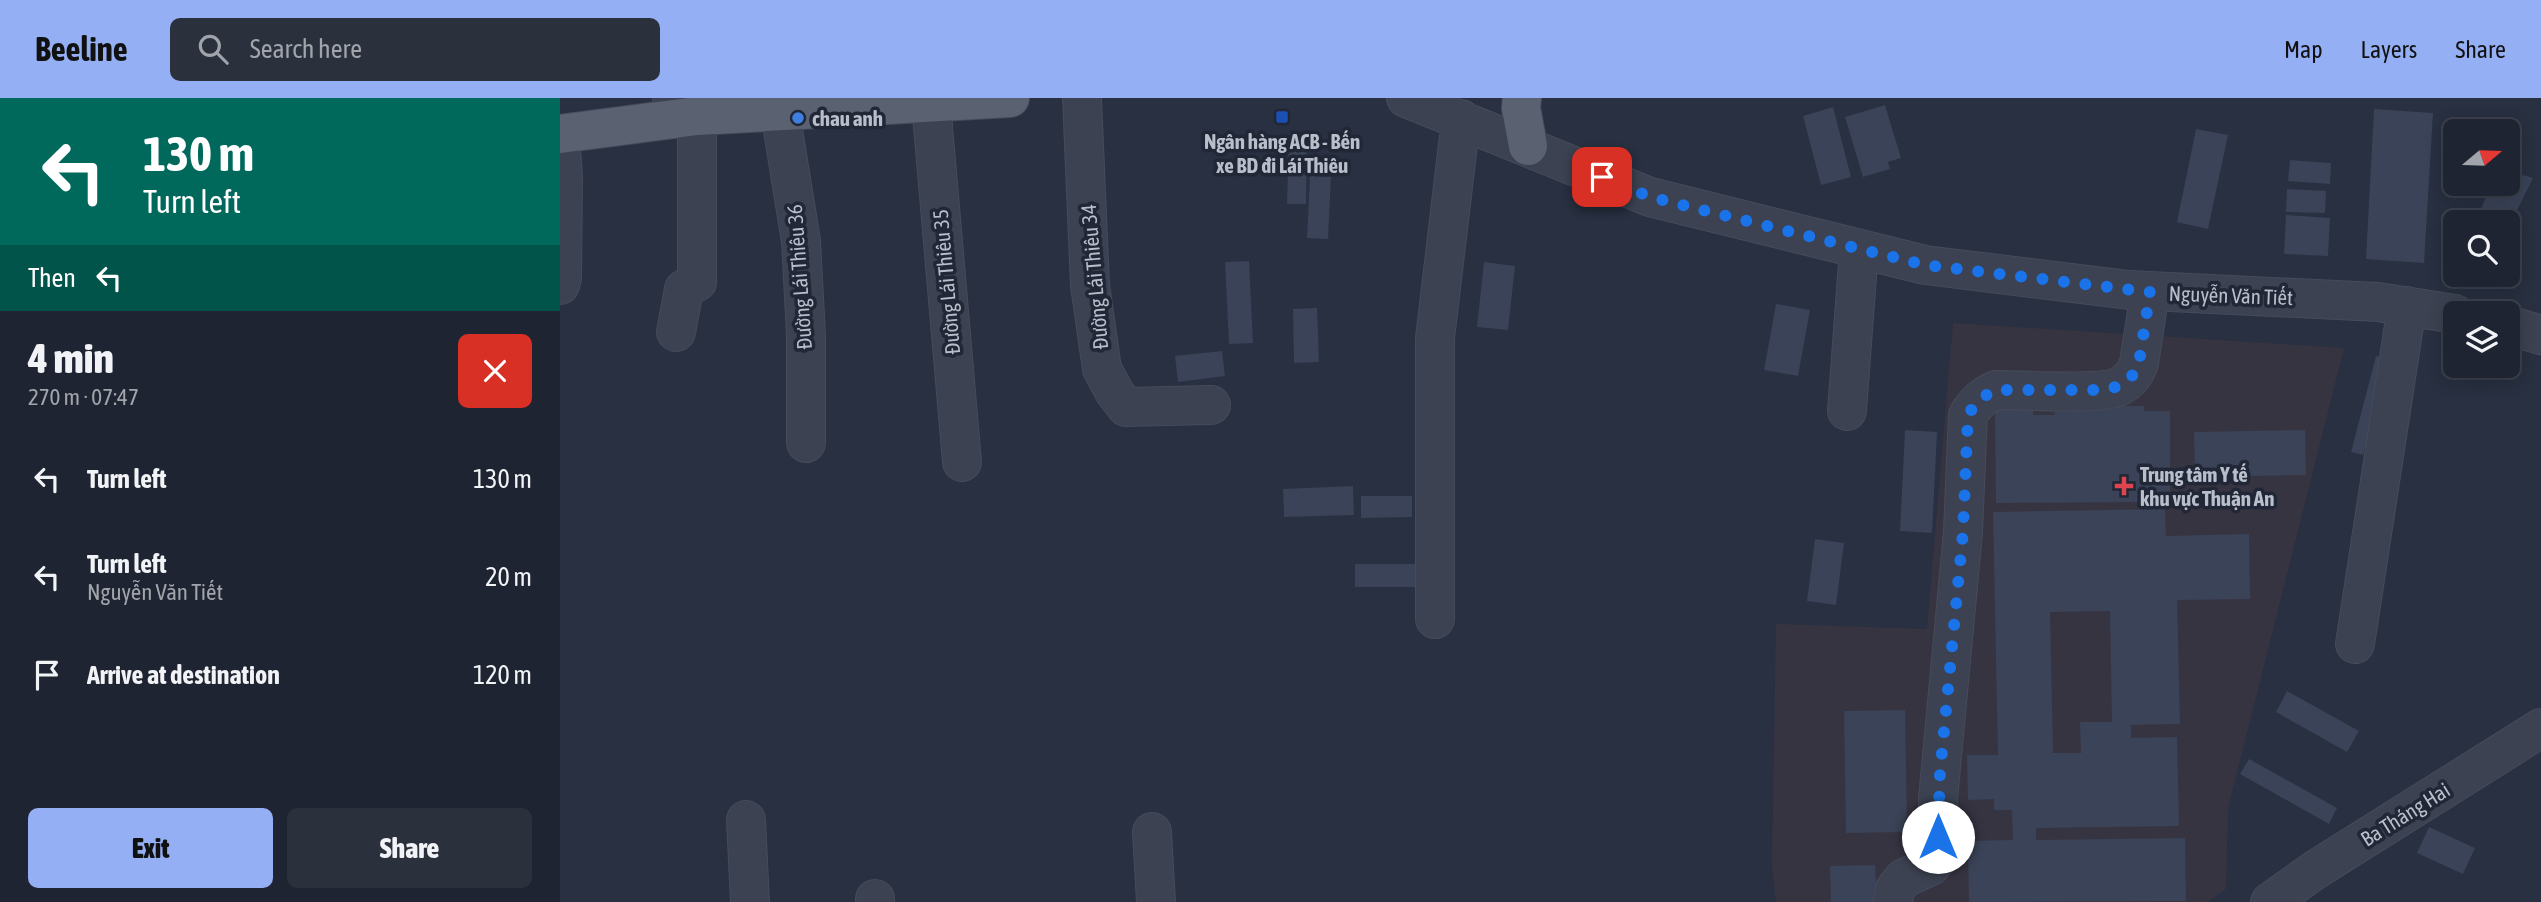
<!DOCTYPE html>
<html lang="en">
<head>
<meta charset="utf-8">
<style>
	:root { --surface:#1e2431; --page:#2b303d; --text:#f1f3f6; --muted:#a1a4ab; --line:#3c414d; --accent:#95aff4 }
	body { margin:0; font-family:"Asap Condensed",sans-serif; background:var(--page); color:var(--text); height:100vh; display:flex; flex-direction:column; font-size:26px; white-space:nowrap }
	* { box-sizing:border-box; margin:0 }
	p { font-size:23px; color:var(--muted) }
	.icon { flex:none; width:38px; height:38px; fill:none; stroke:currentColor; stroke-width:2; stroke-linecap:round; stroke-linejoin:round }
	.map { position:relative; flex:1; overflow:hidden }
	.panel { display:flex; flex-direction:column; background:var(--surface); width:560px }
	.panel>* { flex:none }
	.hud { background:#00695c; color:#fff; overflow:hidden }
	.needle { width:46px; rotate:71deg }
	.fabs { position:absolute; left:1883px; top:21px; display:grid; gap:14px }
	.fabs a { display:grid; place-items:center; width:77px; height:77px; border-radius:10px; background:var(--surface); box-shadow:0 4px 18px #0003,0 0 0 2px var(--line); font-size:35px }
	.pin { position:absolute; display:grid; place-items:center; width:60px; height:60px; color:#fff; margin:-30px; border-radius:14px; box-shadow:0 4px 10px #0006 }
	.me { position:absolute; width:77px; margin:-38px; rotate:0deg; stroke-linejoin:round; filter:drop-shadow(0 0 5px #0008) }
	.turn { display:flex; align-items:center; gap:24px; height:147px; padding:0 28px; font-size:32px }
	.turn .icon { width:91px; height:91px; stroke-width:2.5 }
	.turn b { display:block; font-size:49px; line-height:60px }
	.then { display:flex; align-items:center; height:66px; padding:0 28px; background:#0003; gap:14px; font-size:26px }
	.round { display:grid; place-items:center; flex:none; width:74px; height:74px; border-radius:10px; background:var(--page) }
	.headline { display:flex; align-items:center; justify-content:space-between; height:119px; padding:0 28px }
	h1 { font-size:42px; font-weight:800; line-height:52px }
	.primary-button { display:flex; gap:14px; margin-top:auto; padding:14px 28px }
	.primary-button a { flex:1; height:80px; border-radius:10px; background:var(--accent); color:#111; font-size:28px; font-weight:800; line-height:80px; text-align:center }
	.primary-button a+a { background:var(--page); color:var(--text) }
	ul { padding:0; list-style:none }
	li { display:flex; align-items:center; gap:21px; height:98px; padding:0 28px }
	li div { flex:1 }
	li b { display:block; font-size:26px }
	li em { font-style:normal }
	header { display:flex; align-items:center; gap:42px; box-sizing:border-box; height:98px; padding:0 35px; background:var(--accent); color:#111 }
	header strong { font-size:33px }
	nav { display:flex; gap:38px; margin-inline-start:auto; font-size:24px }
	.search { width:490px; height:63px; background:var(--page); display:flex; align-items:center; gap:18px; box-sizing:border-box; padding:0 24px; border-radius:10px; color:var(--muted); font-size:26px }
	main { display:flex; flex:1; min-height:0 }
	.map>svg:first-child { display:block }
</style>
</head>
<body>
<header>
<strong>Beeline</strong>
<div class="search"><svg class="icon" aria-label="search" viewBox="0 0 24 24"><circle cx="10" cy="10" r="6"/><path d="M15 15l6 6"/></svg>Search here</div>
<nav><a>Map</a><a>Layers</a><a>Share</a></nav>
</header>
<main>
<section class="panel">
<div class="hud">
<div class="turn"><svg class="icon" aria-label="left" viewBox="0 0 24 24"><path d="M17 20v-9H6M10 6l-5 5 5 5"/></svg><div><b>130 m</b>Turn left</div></div>
<div class="then">Then<svg class="icon" aria-label="left" viewBox="0 0 24 24"><path d="M17 20v-9H6M10 6l-5 5 5 5"/></svg></div>
</div>
<div class="headline"><div><h1>4 min</h1><p>270 m · 07:47</p></div><a class="round" style="background:#d93025;color:#fff"><svg class="icon" aria-label="close" viewBox="0 0 24 24"><path d="M6 6l12 12M18 6L6 18"/></svg></a></div>
<ul>
<li><svg class="icon" aria-label="left" viewBox="0 0 24 24"><path d="M17 20v-9H6M10 6l-5 5 5 5"/></svg><div><b>Turn left</b></div><em>130 m</em></li>
<li><svg class="icon" aria-label="left" viewBox="0 0 24 24"><path d="M17 20v-9H6M10 6l-5 5 5 5"/></svg><div><b>Turn left</b><p>Nguyễn Văn Tiết</p></div><em>20 m</em></li>
<li><svg class="icon" aria-label="arrive" viewBox="0 0 24 24"><path d="M6 21V4h12l-3 4 3 4H6"/></svg><div><b>Arrive at destination</b></div><em>120 m</em></li>
</ul>
<div class="primary-button"><a>Exit</a><a>Share</a></div>
</section>
<div class="map">
<svg width="1981" height="804" viewBox="0 0 1981 804">
	<rect width="100%" height="100%" fill="#283041"/>
	<path fill="#373442" d="M 1393,225 L 1784,250 L 1668,710 L 1666,791 L 1648,804 L 1216,804 L 1212,768 L 1216,526 L 1367,531 Z"/>
	<path fill="#3a4357" fill-rule="evenodd" d="M 1325,7 L 1341,60 L 1328,64 L 1330,71 L 1303,79 L 1285,19 Z
		M 1273,9 L 1291,79 L 1261,87 L 1243,18 Z
		M 1814,11 L 1873,15 L 1864,165 L 1806,161 Z
		M 1636,31 L 1668,37 L 1648,131 L 1617,124 Z
		M 729,35 L 747,36 L 746,106 L 727,106 Z
		M 1730,62 L 1771,65 L 1770,86 L 1728,83 Z
		M 1948,73 L 1973,80 L 1948,130 L 1948,124 L 1915,124 L 1928,95 L 1936,86 L 1948,86 Z
		M 750,78 L 771,79 L 768,141 L 747,140 Z
		M 1727,91 L 1766,93 L 1765,115 L 1726,114 Z
		M 1726,117 L 1770,120 L 1768,158 L 1724,156 Z
		M 689,163 L 693,245 L 669,246 L 665,164 Z
		M 924,164 L 955,168 L 948,232 L 917,229 Z
		M 1216,206 L 1250,212 L 1238,278 L 1204,272 Z
		M 757,210 L 759,264 L 734,265 L 733,211 Z
		M 662,253 L 665,278 L 618,284 L 615,258 Z
		M 1816,258 L 1830,262 L 1803,357 L 1791,354 Z
		M 1495,308 L 1584,308 L 1584,313 L 1610,313 L 1610,399 L 1582,399 L 1582,404 L 1436,405 L 1435,310 L 1473,310 L 1473,317 L 1495,317 Z
		M 1345,332 L 1377,334 L 1372,435 L 1340,433 Z
		M 1745,332 L 1746,377 L 1635,379 L 1634,334 Z
		M 793,388 L 794,417 L 724,419 L 723,391 Z
		M 801,398 L 852,398 L 852,419 L 801,420 Z
		M 1605,411 L 1606,438 L 1689,436 L 1690,501 L 1617,502 L 1620,626 L 1571,627 L 1571,640 L 1617,639 L 1619,728 L 1476,730 L 1476,742 L 1625,740 L 1626,803 L 1409,804 L 1408,743 L 1453,742 L 1452,712 L 1434,712 L 1434,701 L 1408,702 L 1407,657 L 1438,657 L 1433,414 ZM 1550,513 L 1552,624 L 1520,624 L 1521,655 L 1493,655 L 1490,514 Z
		M 1255,441 L 1284,445 L 1276,507 L 1247,503 Z
		M 795,466 L 860,466 L 860,489 L 795,489 Z
		M 1727,593 L 1799,633 L 1787,654 L 1716,614 Z
		M 1345,612 L 1347,734 L 1286,735 L 1284,613 Z
		M 1689,661 L 1777,710 L 1769,726 L 1680,676 Z
		M 1869,729 L 1915,750 L 1903,776 L 1857,755 Z
		M 1315,767 L 1317,804 L 1271,804 L 1270,768 Z"/>
	<g fill="none" stroke-linecap="round" stroke-linejoin="round">
		<g stroke="#464b5a" stroke-width="40">
			<path id="minor" d="M 112,0 L 137,18 L 137,184 L 124,191 L 116,234
				M 522,0 L 530,187 L 542,271 L 555,295 L 566,309 L 651,307
				M 846,0 L 1090,99 L 1365,167 L 1569,192 L 1818,204 L 1895,216
				M 371,5 L 402,364
				M 220,14 L 241,143 L 246,237 L 246,345
				M 0,187 L 2,180 L 3,79 L 0,36
				M 1948,227 L 1981,237
				M 1287,313 L 1299,151
				M 875,521 L 875,240 L 901,21
				M 1795,546 L 1847,208
				M 186,722 L 190,804
				M 592,734 L 596,804
				M 315,801 L 315,804
				M 1333,804 L 1335,791 L 1344,780 L 1371,768 L 1378,758 L 1378,701 L 1403,434 L 1408,317 C 1416,304 1423,298 1436,292 C 1463,292 1538,297 1558,289 C 1569,284 1575,276 1579,265 L 1590,194
				M 1710,804 L 1755,772 L 1981,630"/>
		</g>
		<g stroke="#464b5a" stroke-width="40">
			<path id="major" d="M 962,0 L 961,10 L 968,48
				M 0,36 L 137,18 L 450,0"/>
		</g>
		<use href="#minor" stroke="#3c4251" stroke-width="38"/>
		<use href="#major" stroke="#5a6171" stroke-width="38"/>
	</g>
	<g fill="none" stroke-linecap="round" stroke-linejoin="round">
		<path stroke="#1a73e8" stroke-width="12" stroke-dasharray="0 21.6" d="M 1042,79 L 1090,99 L 1365,167 L 1590,194 L 1579,265 C 1573,282 1562,288 1545,292 L 1436,292 C 1423,298 1416,304 1408,317 L 1403,434 L 1380,675 L 1378,739"/>
	</g>
	<rect fill="#1a4fb4" stroke="#212736" stroke-width="2.5" x="715" y="12" width="14" height="14" rx="3.5"/>
	<circle fill="#3f7fe0" stroke="#212736" stroke-width="2.5" cx="238" cy="20" r="7"/>
	<path fill="#e0444e" stroke="#212736" stroke-width="2.5" d="M1560.5 377.5h7v7h7v7h-7v7h-7v-7h-7v-7h7z"/>
	<g text-anchor="middle" dominant-baseline="central" stroke-width="7" stroke-linejoin="round" paint-order="stroke">
		<g font-size="21" font-weight="bold" fill="#b9becb" stroke="#212736" text-anchor="start">
			<text x="252" y="20">chau anh</text>
			<text x="722" y="43" text-anchor="middle">Ngân hàng ACB - Bến<tspan x="722" dy="24">xe BD đi Lái Thiêu</tspan></text>
			<text x="1580" y="376">Trung tâm Y tế<tspan x="1580" dy="24">khu vực Thuận An</tspan></text>
		</g>
		<g font-size="21" fill="#b9becb" stroke="#212736">
			<text transform="translate(239 179) rotate(-94)">Đường Lái Thiêu 36</text>
			<text transform="translate(534 179) rotate(-95)">Đường Lái Thiêu 34</text>
			<text transform="translate(386 184) rotate(-95)">Đường Lái Thiêu 35</text>
			<text transform="translate(1671 197) rotate(2)">Nguyễn Văn Tiết</text>
			<text transform="translate(1845 716) rotate(-32)">Ba Tháng Hai</text>
		</g>
	</g>
</svg>
<div class="fabs">
<a><svg class="needle" viewBox="-14 -14 28 28"><path d="M0-13l5 13h-10z" fill="#e53935"/><path d="M0 13l5-13h-10z" fill="#a1a4ab"/></svg></a>
<a><svg class="icon" aria-label="search" viewBox="0 0 24 24"><circle cx="10" cy="10" r="6"/><path d="M15 15l6 6"/></svg></a>
<a><svg class="icon" aria-label="layers" viewBox="0 0 24 24"><path d="M12 4l9 5-9 5-9-5zM3 14l9 5 9-5"/></svg></a>
</div>
<div class="pin" style="left:1042px;top:79px;background:#d93025"><svg class="icon" aria-label="arrive" viewBox="0 0 24 24"><path d="M6 21V4h12l-3 4 3 4H6"/></svg></div>
<svg class="me" style="left:1378px;top:739px" viewBox="-20 -20 40 40"><circle r="19" fill="#fff"/><path d="M0-13L10 11 0 6-10 11z" fill="#1a73e8"/></svg>
</div>
</main>
</body>
</html>
